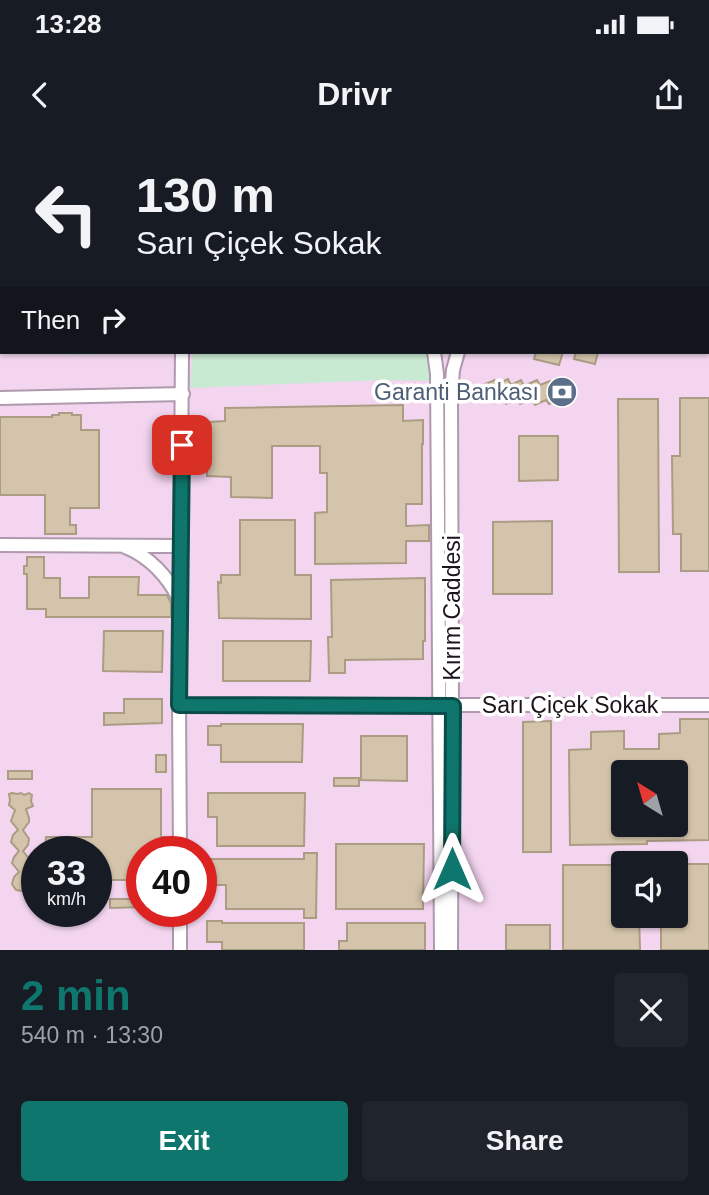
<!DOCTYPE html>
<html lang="en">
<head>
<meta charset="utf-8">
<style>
	:root { --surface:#171b24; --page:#20242c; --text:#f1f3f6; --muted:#9ea1a6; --accent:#0f766e }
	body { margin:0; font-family:Arial,sans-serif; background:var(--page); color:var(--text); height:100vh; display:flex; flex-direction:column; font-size:26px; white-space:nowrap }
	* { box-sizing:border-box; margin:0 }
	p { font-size:23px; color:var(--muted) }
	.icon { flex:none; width:38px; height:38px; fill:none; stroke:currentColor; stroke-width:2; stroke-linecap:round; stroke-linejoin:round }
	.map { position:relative; height:810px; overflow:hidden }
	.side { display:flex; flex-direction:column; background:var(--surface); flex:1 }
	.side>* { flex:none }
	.guide { position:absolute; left:0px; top:0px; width:710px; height:214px; box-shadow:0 2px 5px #0004; background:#171b24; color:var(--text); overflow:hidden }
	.needle { width:46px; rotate:323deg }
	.controls { position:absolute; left:611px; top:620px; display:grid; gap:14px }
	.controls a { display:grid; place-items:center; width:77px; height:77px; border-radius:7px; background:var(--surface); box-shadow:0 2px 5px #0004; font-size:35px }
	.speed { position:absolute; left:21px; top:696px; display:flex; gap:14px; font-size:35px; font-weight:700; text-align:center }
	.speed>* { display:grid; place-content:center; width:91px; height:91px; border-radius:50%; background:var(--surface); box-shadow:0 2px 5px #0004; line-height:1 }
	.speed small { font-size:18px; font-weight:400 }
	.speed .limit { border:10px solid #d22; background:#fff; color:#111 }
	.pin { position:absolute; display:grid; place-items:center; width:60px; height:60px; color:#fff; margin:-30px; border-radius:14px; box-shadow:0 4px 10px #0006 }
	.me { position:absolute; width:77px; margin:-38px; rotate:0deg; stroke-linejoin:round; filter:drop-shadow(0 0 5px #0008) }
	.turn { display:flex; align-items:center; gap:24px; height:147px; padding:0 21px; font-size:32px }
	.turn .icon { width:91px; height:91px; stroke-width:2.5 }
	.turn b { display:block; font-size:49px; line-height:60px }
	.then { display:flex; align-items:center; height:66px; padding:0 21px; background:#0003; gap:14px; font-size:26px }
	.round { display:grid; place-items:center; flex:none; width:74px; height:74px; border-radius:7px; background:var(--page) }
	.overview { display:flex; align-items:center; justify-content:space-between; height:119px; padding:0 21px }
	h1 { font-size:42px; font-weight:800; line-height:52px; color:var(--accent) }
	.action { display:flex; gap:14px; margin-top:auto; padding:14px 21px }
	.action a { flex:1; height:80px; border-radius:7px; background:var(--accent); color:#fff; font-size:28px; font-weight:800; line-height:80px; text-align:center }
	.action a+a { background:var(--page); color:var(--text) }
	.status { display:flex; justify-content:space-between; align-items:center; height:49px; padding:0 35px; background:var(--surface); direction:ltr }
	.status svg { height:19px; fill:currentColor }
	header { display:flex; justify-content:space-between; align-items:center; height:91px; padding:0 21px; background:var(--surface); font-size:32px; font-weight:800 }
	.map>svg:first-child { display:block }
</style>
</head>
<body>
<div class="status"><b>13:28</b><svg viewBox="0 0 49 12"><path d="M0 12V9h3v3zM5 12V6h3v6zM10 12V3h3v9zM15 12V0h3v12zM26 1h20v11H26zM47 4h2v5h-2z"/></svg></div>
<header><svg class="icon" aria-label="back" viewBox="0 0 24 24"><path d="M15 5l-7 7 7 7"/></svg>Drivr<svg class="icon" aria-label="share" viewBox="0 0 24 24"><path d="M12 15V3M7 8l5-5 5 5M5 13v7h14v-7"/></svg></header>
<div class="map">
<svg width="709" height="810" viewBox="0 0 709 810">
	<rect width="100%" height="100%" fill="#fde5fa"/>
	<path fill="#f3d5ef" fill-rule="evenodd" d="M 48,0 L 709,0 L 709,810 L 0,810 L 0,78 L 2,78 L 2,212 L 709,212 L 709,2 L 48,2 ZM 623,632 L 676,632 L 676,684 L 623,684 ZM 37,712 L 96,712 L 96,772 L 37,772 ZM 142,712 L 201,712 L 201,772 L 142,772 ZM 623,723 L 676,723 L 676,775 L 623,775 Z"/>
	<path fill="#c8e9d2" d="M 0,148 L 2,148 L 2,212 L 173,212 L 79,215 L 0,213 Z
		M 193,212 L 429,212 L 435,241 L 379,240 L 190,248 Z"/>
	<path fill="#d4c4ab" stroke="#ab9c84" stroke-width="2" fill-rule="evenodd" d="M 536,212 L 563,212 L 559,225 L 534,219 Z
		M 576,212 L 598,212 L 595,224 L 574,219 Z
		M 508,239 L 511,245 L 521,240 L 524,246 L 537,240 L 540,245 L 550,241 L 552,245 L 563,240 L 572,260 L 561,265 L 559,260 L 549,264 L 546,260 L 535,265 L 532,258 L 520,264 L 517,259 L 506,264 L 504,259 L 494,263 L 485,244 L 495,240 L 497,244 Z
		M 680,258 L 709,258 L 709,431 L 681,431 L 681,394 L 673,394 L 672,316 L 680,316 Z
		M 618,259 L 658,259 L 659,432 L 619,432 Z
		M 403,265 L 403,281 L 423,280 L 423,304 L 422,304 L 422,364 L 406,364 L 406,386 L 429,385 L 429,401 L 406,401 L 406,423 L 315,424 L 315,373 L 327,372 L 327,333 L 320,333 L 320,306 L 272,306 L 272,358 L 231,357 L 231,337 L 207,336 L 207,319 L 210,319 L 210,282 L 225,281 L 225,268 Z
		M 59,273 L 72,273 L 72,275 L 81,275 L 81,290 L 99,290 L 99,368 L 70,368 L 70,385 L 76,385 L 76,394 L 45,394 L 45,355 L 0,355 L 0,277 L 52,277 L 52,275 L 59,275 Z
		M 519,296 L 558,296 L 558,340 L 519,341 Z
		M 240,380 L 295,380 L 295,435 L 311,435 L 311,479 L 219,478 L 218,442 L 221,443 L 221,435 L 240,435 Z
		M 552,381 L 552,454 L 493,454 L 493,382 Z
		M 27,417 L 44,417 L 44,438 L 60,438 L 60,458 L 89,458 L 89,437 L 139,437 L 138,455 L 167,455 L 171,463 L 171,477 L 46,477 L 46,469 L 27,469 L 27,434 L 24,434 L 24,426 L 27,426 Z
		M 425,438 L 425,501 L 423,501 L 423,519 L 345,520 L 345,533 L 329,533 L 328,497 L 332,497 L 331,440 Z
		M 104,491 L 163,491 L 162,532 L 103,531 Z
		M 223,501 L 311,501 L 310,541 L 223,541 Z
		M 124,559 L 162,559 L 162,583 L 104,585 L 104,573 L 124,573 Z
		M 680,579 L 709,579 L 709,700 L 647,701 L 647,704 L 570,705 L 569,610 L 591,609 L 591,592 L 624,591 L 624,609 L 659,609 L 659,594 L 680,593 ZM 623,632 L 676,632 L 676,684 L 623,684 Z
		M 551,581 L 551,712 L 523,712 L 523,582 Z
		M 221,584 L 303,584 L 302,622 L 221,622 L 221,605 L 208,605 L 208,586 L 221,586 Z
		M 361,596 L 407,596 L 407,641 L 361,640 Z
		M 156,615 L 166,615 L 166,632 L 156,632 Z
		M 8,631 L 32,631 L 32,639 L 8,639 Z
		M 334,638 L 359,638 L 359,646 L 334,646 Z
		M 92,649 L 161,649 L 161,697 L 166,697 L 166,712 L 142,712 L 142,740 L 107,740 L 107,756 L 96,756 L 96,712 L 45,712 L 46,697 L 92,697 Z
		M 12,653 L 17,654 L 21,653 L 24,655 L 29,653 L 32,655 L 31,661 L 33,666 L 26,669 L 29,678 L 29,682 L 23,690 L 29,699 L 28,705 L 23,711 L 30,720 L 28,727 L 23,732 L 29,739 L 30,743 L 27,749 L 23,751 L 16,750 L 12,744 L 14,737 L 19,732 L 12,723 L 14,717 L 19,711 L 11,702 L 13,695 L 18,690 L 11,681 L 15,670 L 9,665 L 10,660 L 9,654 Z
		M 208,653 L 305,653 L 304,706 L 217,706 L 217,677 L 208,677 Z
		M 336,704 L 424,704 L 423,769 L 336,769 Z
		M 304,713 L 317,713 L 316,778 L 304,778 L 304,769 L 226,769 L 226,745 L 209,745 L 209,719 L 304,719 Z
		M 676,724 L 709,724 L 709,810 L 661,810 L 661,775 L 676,775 Z
		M 563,725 L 623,725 L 623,775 L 639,775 L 640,810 L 563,810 Z
		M 110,759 L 142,759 L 142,767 L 110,768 Z
		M 207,781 L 222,781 L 222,783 L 304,783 L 304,810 L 222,810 L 222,802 L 207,802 Z
		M 347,783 L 425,783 L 425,810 L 339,810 L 339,801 L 347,801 Z
		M 506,785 L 550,785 L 550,810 L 506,810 Z"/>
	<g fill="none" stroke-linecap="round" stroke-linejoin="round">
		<g stroke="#af99ad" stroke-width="16">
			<path id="minor" d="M 108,0 L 109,2
				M 455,0 L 455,2
				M 397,2 L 398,0
				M 437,2 L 438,0
				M 434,212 L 437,234 L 441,810
				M 0,258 L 183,254
				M 0,405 L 181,406
				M 125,407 C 149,416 168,437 179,459
				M 179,565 L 709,565
				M 180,712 L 179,565 L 182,212
				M 180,772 L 180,810
				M 451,810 L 452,566 L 451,255 L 453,230 L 458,212"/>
		</g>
		<g stroke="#a6533f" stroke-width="19">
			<path id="major" d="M 0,121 L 2,121
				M 0,136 L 2,136"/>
		</g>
		<use href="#minor" stroke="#fff" stroke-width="12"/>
		<use href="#major" stroke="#f6ac97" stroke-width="16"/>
	</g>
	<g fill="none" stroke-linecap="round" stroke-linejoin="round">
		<g stroke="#0a4d48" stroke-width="18">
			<path id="route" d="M 182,305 L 179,565 L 453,566 L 452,729"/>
		</g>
		<use href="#route" stroke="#0f766e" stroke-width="12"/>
	</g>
	<defs>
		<g id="bank-disc" transform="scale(1.575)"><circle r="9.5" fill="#5c6f8a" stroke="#fff"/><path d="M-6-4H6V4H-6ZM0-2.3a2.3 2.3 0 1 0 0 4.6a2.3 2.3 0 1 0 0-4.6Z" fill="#fff"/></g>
	</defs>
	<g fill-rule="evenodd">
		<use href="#bank-disc" x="562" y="252"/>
	</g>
	<g text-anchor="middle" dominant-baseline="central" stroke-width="7" stroke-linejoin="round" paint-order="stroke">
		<g font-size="23" fill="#4e5e75" stroke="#fff" text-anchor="end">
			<text x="539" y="252">Garanti Bankası</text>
		</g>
		<g font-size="23" fill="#1c141b" stroke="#fff">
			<text transform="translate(452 468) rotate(-90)">Kırım Caddesi</text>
			<text x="570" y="565">Sarı Çiçek Sokak</text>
		</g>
	</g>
</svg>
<div class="controls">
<a><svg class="needle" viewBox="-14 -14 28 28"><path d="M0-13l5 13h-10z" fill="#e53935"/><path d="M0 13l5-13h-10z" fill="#9ea1a6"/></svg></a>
<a><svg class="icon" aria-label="sound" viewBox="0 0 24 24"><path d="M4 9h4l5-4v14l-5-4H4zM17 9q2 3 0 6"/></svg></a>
</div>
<div class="speed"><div>33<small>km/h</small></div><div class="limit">40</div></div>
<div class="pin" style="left:182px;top:305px;background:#d93025"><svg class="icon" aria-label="arrive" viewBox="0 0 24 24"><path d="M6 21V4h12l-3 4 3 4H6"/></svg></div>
<svg class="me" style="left:452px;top:729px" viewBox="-20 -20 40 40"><path d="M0-17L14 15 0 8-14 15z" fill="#0f766e" stroke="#fff" stroke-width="4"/></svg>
<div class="guide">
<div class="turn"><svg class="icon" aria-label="left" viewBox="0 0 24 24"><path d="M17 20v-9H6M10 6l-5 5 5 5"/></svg><div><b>130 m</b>Sarı Çiçek Sokak</div></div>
<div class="then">Then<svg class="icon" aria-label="right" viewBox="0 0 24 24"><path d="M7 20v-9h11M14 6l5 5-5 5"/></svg></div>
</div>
</div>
<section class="side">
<div class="overview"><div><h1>2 min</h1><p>540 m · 13:30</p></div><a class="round"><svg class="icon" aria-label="close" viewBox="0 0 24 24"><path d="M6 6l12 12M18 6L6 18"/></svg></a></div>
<div class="action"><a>Exit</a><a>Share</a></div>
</section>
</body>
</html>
